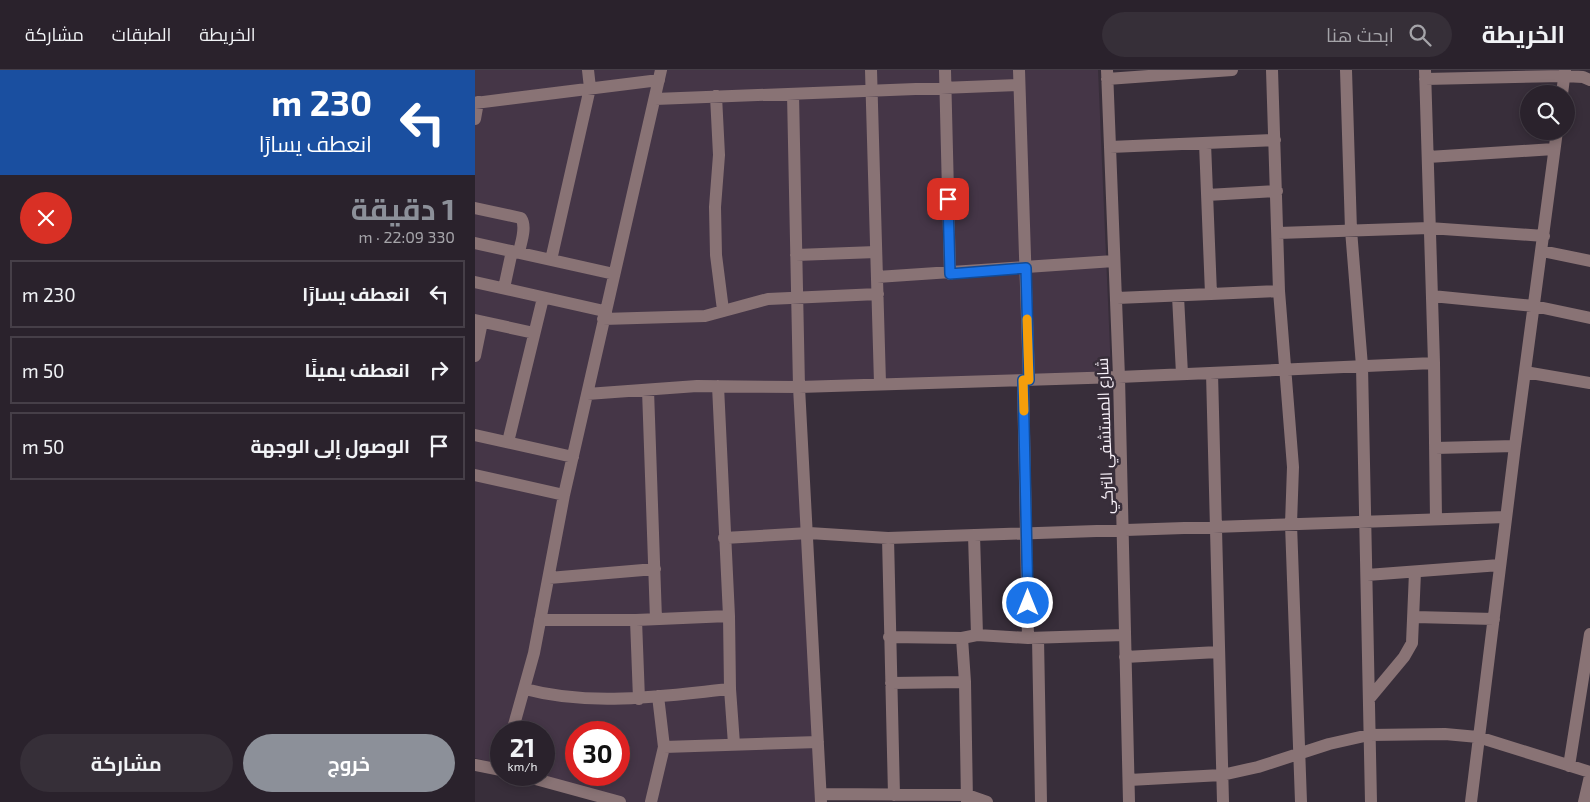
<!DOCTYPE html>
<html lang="ar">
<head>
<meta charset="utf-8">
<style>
	:root { --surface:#2a222c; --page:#362f38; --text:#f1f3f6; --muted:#a5a4a9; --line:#463f48; --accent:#8c9099 }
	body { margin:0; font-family:"Exo 2",Cairo,sans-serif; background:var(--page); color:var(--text); direction:rtl; height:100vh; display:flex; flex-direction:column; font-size:19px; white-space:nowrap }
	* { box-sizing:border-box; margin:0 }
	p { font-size:16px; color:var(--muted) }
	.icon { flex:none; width:28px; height:28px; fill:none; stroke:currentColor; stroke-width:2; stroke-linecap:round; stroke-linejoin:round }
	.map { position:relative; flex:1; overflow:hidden; direction:ltr }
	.details { display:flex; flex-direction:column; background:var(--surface); width:475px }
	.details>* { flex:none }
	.hud { background:#1a4fa0; color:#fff; overflow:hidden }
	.controls { position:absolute; left:1045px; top:15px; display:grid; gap:10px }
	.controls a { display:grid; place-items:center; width:55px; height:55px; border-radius:50%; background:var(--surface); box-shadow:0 2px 8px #0003,0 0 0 1px var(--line); font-size:25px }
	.speed { position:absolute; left:15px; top:651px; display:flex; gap:10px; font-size:25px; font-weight:700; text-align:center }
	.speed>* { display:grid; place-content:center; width:65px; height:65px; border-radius:50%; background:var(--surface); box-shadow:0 2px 8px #0003,0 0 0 1px var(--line); line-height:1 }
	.speed small { font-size:12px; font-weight:400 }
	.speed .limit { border:8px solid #d22; background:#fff; color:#111 }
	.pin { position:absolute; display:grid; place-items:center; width:42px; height:42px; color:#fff; margin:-21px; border-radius:10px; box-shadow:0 2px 8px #0006 }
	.me { position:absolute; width:55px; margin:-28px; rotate:0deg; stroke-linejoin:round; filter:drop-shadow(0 0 4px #0008) }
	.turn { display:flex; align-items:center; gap:18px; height:105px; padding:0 20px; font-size:22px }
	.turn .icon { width:65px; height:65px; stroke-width:2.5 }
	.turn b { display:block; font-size:35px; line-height:42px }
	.round { display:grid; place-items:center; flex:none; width:52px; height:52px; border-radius:26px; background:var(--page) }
	.head { display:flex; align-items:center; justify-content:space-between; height:85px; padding:0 20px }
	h1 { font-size:30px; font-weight:700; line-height:38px; color:var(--accent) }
	.cta { display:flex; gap:10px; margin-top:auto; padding:10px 20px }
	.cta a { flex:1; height:58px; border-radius:30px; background:var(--accent); color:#fff; font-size:20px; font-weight:700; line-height:58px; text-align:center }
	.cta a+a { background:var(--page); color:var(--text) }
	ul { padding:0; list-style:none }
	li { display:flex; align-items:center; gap:15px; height:68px; margin:0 10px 8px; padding:0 10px; border:2px solid var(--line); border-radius:0px }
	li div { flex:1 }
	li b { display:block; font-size:19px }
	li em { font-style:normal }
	header { display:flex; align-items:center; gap:30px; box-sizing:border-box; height:70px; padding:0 25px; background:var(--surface); border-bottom:1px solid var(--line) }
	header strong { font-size:24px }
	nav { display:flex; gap:28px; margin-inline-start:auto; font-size:18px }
	.search { width:350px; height:45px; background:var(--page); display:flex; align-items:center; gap:12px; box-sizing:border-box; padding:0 18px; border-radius:28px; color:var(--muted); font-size:19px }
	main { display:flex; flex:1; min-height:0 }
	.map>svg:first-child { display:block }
</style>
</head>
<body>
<header>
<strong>الخريطة</strong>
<div class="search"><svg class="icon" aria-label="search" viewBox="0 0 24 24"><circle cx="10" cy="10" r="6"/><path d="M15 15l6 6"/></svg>ابحث هنا</div>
<nav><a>الخريطة</a><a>الطبقات</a><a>مشاركة</a></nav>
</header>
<main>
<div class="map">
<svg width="1115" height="732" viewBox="0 0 1115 732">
	<rect width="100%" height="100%" fill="#382e3a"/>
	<path fill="#453647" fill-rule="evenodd" d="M 0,0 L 623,0 L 636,302 L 327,322 L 340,732 L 146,732 L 69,705 L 69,662 L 26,662 L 26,695 L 0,688 ZM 101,662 L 144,662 L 144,705 L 101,705 Z"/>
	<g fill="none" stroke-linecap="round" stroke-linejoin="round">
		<path stroke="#897375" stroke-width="12" d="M 396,0 L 405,313
			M 470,0 L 475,204
			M 544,0 L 554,310
			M 632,0 L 644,307 L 654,732
			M 797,0 L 804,221 L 818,397 L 816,454 L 826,732
			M 871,0 L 876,160 L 887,296 L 896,732
			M 950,0 L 959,293 L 961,449
			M 632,9 L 757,0
			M 950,9 L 1089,6 L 1108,7 L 1115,10
			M 318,24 L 324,317 L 346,732
			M 1087,24 L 1090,0
			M 241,26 L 244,85 L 240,137 L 241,185 L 248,240
			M 180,29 L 544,15
			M 0,33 L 184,10
			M 0,49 L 3,32
			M 730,73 L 736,224 L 804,221
			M 635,77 L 800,70
			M 953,87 L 1079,79
			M 732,125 L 802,121
			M 0,138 L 46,148 C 52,157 46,172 44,182
			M 803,163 L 954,158 L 1069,166
			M 0,173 L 139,204
			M 1067,181 L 1115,191
			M 321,185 L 401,182
			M 76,190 L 115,18 L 113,0
			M 402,207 L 639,191
			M 0,212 L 129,241
			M 29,218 L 37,181
			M 703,226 L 707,304
			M 957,226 L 1059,236 L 1115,248
			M 642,228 L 736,224
			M 128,249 L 230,246 L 293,229 L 403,224
			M 0,250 L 59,263
			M 0,286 L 7,252
			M 1050,302 L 1115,313
			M 737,303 L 748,732
			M 548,310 L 553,568
			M 243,316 L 254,546 L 255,619 L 259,674
			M 173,320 L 181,549
			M 112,324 L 222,316 L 324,317 L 644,307 L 959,293
			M 0,365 L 98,387
			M 33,372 L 68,228
			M 960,378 L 1040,376
			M 0,405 L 89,425
			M 499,465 L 502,565
			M 249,468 L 334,463 L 413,468 L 1031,447
			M 413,468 L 419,725
			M 892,505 L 1025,495
			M 74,508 L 180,499
			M 940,547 L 1019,549
			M 65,550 L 161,550 L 254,546
			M 161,550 L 164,629
			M 414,567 L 487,568 L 502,565 L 553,568 L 649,565
			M 487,568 L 490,612 L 492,732
			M 563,568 L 566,732
			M 650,587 L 743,582
			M 416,613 L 490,612
			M 50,619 C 117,637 186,626 255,619
			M 894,629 L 929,587 L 937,573 L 940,502
			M 37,662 L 59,583 L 89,425 L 186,0
			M 189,677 L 343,672
			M 0,695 L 26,700
			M 1094,696 L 1115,564
			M 46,705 L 145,732
			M 654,710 L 747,705 L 783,697 L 854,674 L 894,665 L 970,664 L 1003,667 L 1115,702
			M 346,724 L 492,725 L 512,732
			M 176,732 L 189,677 L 183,626
			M 996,732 L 1040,376 L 1082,61
			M 1109,732 L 1115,706"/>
	</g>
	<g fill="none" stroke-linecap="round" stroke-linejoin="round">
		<g stroke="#114b97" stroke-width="12">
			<path id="route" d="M 473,129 L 475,204 L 551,198 L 554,310 L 548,310 L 553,533"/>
		</g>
		<use href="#route" stroke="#1a73e8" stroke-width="9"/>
		<path stroke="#f59e0b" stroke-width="9" d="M 549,341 L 548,310 L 554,310 L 552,249"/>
	</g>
	<g text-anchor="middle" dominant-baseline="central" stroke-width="5" stroke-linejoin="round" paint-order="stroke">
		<g font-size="16" fill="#f9f2fa" stroke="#382e3a">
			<text transform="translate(629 366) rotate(-92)">شارع المستشفي التركي</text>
		</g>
	</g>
</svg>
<div class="controls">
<a><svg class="icon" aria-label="search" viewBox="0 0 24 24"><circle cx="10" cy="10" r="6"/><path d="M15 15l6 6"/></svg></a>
</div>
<div class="speed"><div>21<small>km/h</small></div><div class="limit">30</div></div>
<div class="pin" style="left:473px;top:129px;background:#d93025"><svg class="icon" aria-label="arrive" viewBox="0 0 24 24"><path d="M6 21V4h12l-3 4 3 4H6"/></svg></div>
<svg class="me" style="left:553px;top:533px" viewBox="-20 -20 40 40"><circle r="17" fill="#1a73e8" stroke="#fff" stroke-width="3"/><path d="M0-11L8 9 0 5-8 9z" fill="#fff"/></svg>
</div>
<section class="details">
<div class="hud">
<div class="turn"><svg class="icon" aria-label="left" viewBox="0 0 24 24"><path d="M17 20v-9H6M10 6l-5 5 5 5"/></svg><div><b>230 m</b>انعطف يسارًا</div></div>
</div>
<div class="head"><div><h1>1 دقيقة</h1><p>330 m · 22:09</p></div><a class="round" style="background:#d93025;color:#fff"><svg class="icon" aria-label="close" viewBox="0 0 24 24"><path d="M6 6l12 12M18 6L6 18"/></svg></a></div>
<ul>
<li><svg class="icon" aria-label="left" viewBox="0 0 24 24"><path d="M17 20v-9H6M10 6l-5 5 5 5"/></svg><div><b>انعطف يسارًا</b></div><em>230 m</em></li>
<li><svg class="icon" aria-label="right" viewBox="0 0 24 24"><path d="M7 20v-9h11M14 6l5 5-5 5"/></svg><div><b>انعطف يمينًا</b></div><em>50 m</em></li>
<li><svg class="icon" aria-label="arrive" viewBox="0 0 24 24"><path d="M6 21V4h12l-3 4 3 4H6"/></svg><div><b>الوصول إلى الوجهة</b></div><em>50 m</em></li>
</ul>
<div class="cta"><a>خروج</a><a>مشاركة</a></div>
</section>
</main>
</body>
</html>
